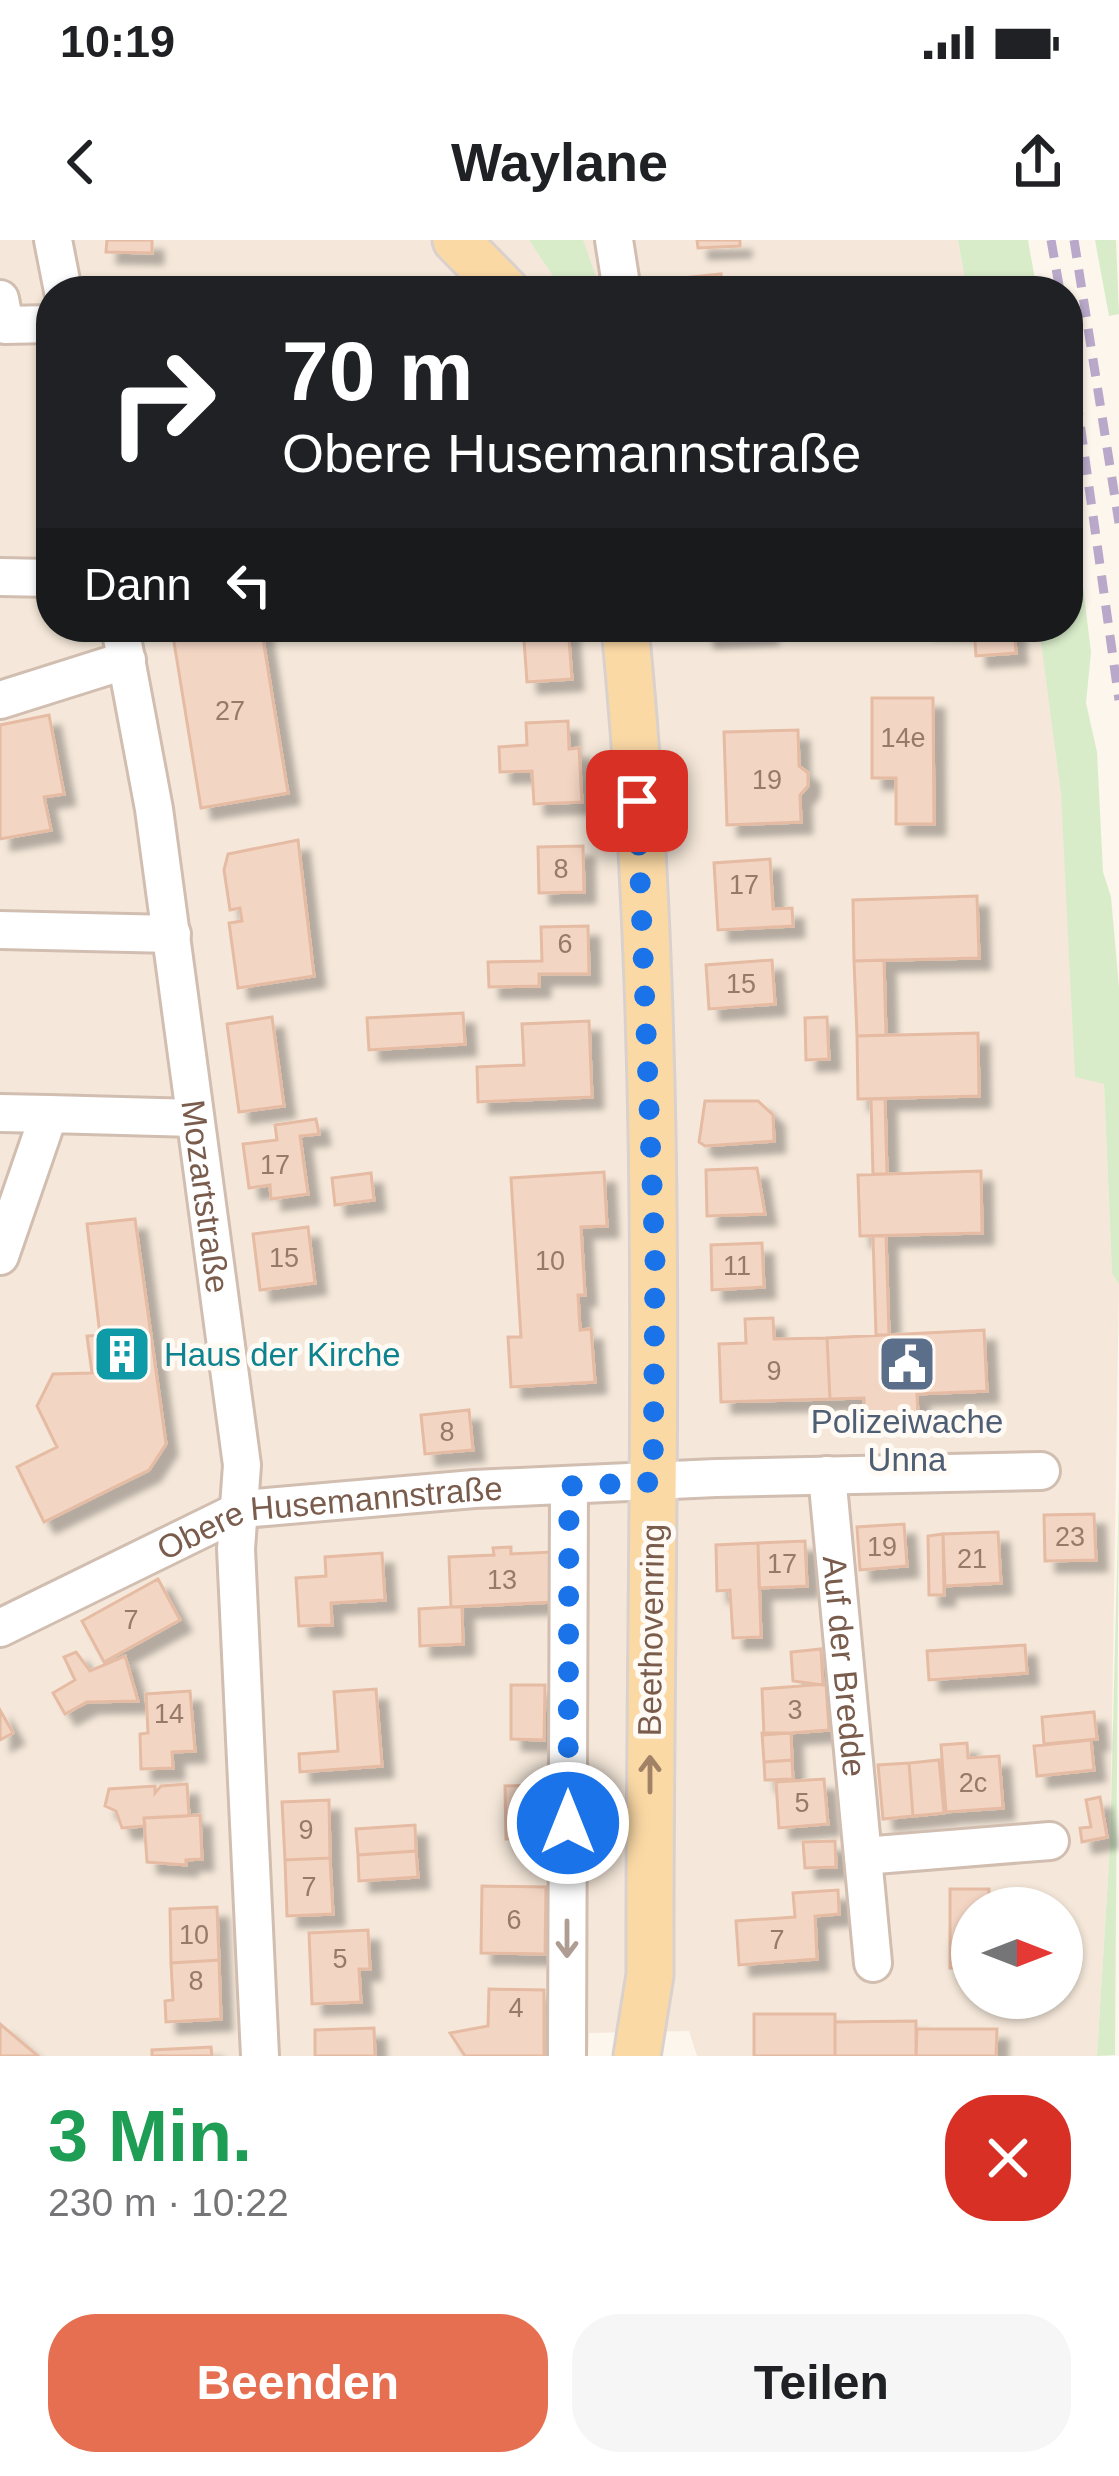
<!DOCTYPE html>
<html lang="de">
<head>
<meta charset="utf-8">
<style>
	:root { --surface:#fff; --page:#f6f6f6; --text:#202124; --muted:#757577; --accent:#e76f51 }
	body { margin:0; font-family:Helvetica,sans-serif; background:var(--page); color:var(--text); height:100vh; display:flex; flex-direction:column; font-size:45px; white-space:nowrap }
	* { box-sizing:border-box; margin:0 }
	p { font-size:39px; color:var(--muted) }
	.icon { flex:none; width:66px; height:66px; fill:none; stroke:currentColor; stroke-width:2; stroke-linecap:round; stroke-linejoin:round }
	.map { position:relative; height:1816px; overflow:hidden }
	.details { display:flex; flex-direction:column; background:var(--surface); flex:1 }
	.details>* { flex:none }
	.guide { position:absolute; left:36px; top:36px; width:1047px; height:366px; border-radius:48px; box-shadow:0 3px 9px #0004; background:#202124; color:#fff; overflow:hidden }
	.needle { width:78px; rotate:90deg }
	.fabs { position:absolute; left:951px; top:1647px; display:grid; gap:24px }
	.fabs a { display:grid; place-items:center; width:132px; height:132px; border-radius:50%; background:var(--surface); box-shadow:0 3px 9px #0004; font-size:60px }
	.pin { position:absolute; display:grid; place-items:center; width:102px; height:102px; color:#fff; margin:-51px; border-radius:24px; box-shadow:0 6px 18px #0006 }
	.me { position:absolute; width:132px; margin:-66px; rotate:0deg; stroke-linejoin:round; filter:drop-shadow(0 0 9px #0008) }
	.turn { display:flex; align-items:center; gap:42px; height:252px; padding:0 48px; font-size:54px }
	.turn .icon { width:156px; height:156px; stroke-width:2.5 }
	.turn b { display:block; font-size:84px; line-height:102px }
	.then { display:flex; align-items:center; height:114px; padding:0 48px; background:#0003; gap:24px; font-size:45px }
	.round { display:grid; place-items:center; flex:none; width:126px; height:126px; border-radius:48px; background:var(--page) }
	.head { display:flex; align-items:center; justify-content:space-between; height:204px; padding:0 48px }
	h1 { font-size:72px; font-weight:700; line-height:90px; color:#1e9e55 }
	.primary-button { display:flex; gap:24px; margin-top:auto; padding:24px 48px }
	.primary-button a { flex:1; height:138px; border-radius:48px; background:var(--accent); color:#fff; font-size:48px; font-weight:700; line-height:138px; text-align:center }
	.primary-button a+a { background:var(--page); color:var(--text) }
	.status { display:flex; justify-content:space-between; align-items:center; height:84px; padding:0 60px; background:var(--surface); direction:ltr }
	.status svg { height:33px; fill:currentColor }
	header { display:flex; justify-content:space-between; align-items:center; height:156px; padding:0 48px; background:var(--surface); font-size:54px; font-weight:700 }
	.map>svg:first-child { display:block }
</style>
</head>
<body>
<div class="status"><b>10:19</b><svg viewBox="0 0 49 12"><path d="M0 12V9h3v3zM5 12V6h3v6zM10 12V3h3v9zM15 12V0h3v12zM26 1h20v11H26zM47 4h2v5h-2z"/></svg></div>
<header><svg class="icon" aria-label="back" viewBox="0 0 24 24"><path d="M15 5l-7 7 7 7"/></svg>Waylane<svg class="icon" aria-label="share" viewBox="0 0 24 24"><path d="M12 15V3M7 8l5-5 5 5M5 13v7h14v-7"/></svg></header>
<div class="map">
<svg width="1119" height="1816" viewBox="0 0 1119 1816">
	<defs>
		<filter id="shadow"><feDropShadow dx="11" dy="11" stdDeviation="3" flood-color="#0004"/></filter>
	</defs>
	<rect width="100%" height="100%" fill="#fdf6ec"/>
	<path fill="#f5e8da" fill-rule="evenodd" d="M 0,0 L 958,0 L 967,51 L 51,51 L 51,387 L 1039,387 L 1104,844 L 1112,1034 L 1119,1044 L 1110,1605 L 1097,1816 L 697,1816 L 689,1791 L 589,1793 L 588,1816 L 0,1816 ZM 972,1668 L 1062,1668 L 1062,1758 L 972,1758 Z"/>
	<path fill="#d8ecc9" d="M 529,0 L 583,0 L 601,51 L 563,51 Z
		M 958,0 L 1028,0 L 1037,51 L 967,51 Z
		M 1095,0 L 1116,0 L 1119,74 L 1109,76 Z
		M 1068,224 L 1091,412 L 1086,463 L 1097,512 L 1103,632 L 1111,657 L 1119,747 L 1119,1044 L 1112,1034 L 1104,844 L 1075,837 L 1061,553 L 1039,387 L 1068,387 Z
		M 1119,1247 L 1115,1815 L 1097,1816 L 1110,1605 Z"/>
	<path fill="#f3d5c3" stroke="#e6bba3" stroke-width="3" filter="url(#shadow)" d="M 107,0 L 152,0 L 152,13 L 106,12 Z
		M 697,0 L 740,0 L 740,6 L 698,8 Z
		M 721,34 L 723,51 L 673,51 L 672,39 Z
		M 187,387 L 261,387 L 288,553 L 201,568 L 172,390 Z
		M 523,387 L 568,387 L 572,439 L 527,442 Z
		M 703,387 L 766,387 L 767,393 L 704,397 Z
		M 922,387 L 1014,387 L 1016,413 L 976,416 L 974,388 Z
		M 872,458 L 933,458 L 934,584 L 896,584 L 896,538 L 872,538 Z
		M 49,475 L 64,554 L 44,557 L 51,590 L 0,599 L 0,485 Z
		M 568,481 L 569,509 L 579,508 L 582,562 L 534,564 L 532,531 L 500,532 L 499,507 L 527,505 L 526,483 Z
		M 798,490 L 799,526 L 808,533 L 808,546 L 800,555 L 801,582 L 727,585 L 724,492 Z
		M 298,600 L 314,736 L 238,748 L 229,683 L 242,681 L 240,668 L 230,670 L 224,630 L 228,614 Z
		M 583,606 L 584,652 L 539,653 L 538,607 Z
		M 770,619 L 773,669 L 792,668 L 793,686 L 718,690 L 714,623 Z
		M 977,656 L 979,718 L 854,721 L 853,660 Z
		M 588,686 L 589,734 L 539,734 L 539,746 L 489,747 L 488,722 L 542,721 L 541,687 Z
		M 772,720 L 775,764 L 709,769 L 706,725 Z
		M 884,720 L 886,795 L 857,796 L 854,721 Z
		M 463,773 L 465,804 L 369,810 L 367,778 Z
		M 272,777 L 284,866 L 239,872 L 227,784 Z
		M 827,777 L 829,819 L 806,820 L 805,778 Z
		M 589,781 L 592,857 L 478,862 L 477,827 L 524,825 L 522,784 Z
		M 978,793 L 979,856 L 858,859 L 857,796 Z
		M 871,859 L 885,859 L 887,934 L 873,934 Z
		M 705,861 L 758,861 L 773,875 L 774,901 L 705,906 L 699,902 Z
		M 316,879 L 319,894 L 300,896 L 308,954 L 271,959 L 270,945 L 249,948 L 243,904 L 277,900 L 275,885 Z
		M 757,928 L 765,974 L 707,976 L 706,930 Z
		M 981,931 L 982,993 L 860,996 L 858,935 Z
		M 604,932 L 607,986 L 581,987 L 585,1055 L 578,1055 L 580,1090 L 591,1089 L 595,1142 L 511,1147 L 508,1097 L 521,1097 L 511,938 Z
		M 371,933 L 374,960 L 335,965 L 332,938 Z
		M 135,979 L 166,1204 L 149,1230 L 44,1282 L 17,1227 L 57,1207 L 37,1166 L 53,1134 L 92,1133 L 87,1096 L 100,1095 L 87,984 Z
		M 308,987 L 315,1043 L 260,1050 L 253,994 Z
		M 873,996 L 886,996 L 889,1095 L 876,1095 Z
		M 762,1003 L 764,1047 L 712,1050 L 711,1005 Z
		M 773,1078 L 774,1099 L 827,1098 L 830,1159 L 721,1162 L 719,1104 L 746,1103 L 745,1079 Z
		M 984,1090 L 987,1151 L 917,1154 L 918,1175 L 865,1177 L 864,1158 L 830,1159 L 827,1098 Z
		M 469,1170 L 473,1210 L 425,1214 L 421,1175 Z
		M 1094,1274 L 1096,1320 L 1045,1321 L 1044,1275 Z
		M 904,1284 L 907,1326 L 860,1330 L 857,1287 Z
		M 998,1292 L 1001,1343 L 945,1346 L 943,1294 Z
		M 943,1294 L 944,1355 L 929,1355 L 928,1296 Z
		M 805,1301 L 807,1346 L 759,1348 L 758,1303 Z
		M 758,1303 L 761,1397 L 733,1398 L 730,1350 L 717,1351 L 716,1305 Z
		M 511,1307 L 511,1314 L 552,1312 L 555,1362 L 451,1367 L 449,1317 L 494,1315 L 493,1308 Z
		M 382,1313 L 385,1360 L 331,1363 L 332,1385 L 299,1386 L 296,1338 L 326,1336 L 325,1317 Z
		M 158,1339 L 180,1380 L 104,1422 L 82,1381 Z
		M 451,1367 L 462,1367 L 463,1404 L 420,1406 L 419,1369 Z
		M 1025,1405 L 1027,1433 L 929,1440 L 927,1411 Z
		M 821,1409 L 823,1445 L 793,1441 L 791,1412 Z
		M 76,1412 L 90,1431 L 125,1416 L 138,1461 L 87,1462 L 65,1474 L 53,1453 L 75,1440 L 64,1417 Z
		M 826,1444 L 829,1490 L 764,1495 L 762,1449 Z
		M 511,1445 L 545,1445 L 544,1500 L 511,1499 Z
		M 376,1449 L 382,1526 L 300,1532 L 299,1514 L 338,1511 L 334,1452 Z
		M 190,1451 L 195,1511 L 172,1512 L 173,1528 L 141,1529 L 140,1494 L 148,1493 L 146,1454 Z
		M 0,1470 L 13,1493 L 0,1500 Z
		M 1094,1472 L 1097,1499 L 1044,1504 L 1042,1477 Z
		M 762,1493 L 791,1493 L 792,1520 L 764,1522 Z
		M 1091,1500 L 1094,1530 L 1037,1536 L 1034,1506 Z
		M 967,1503 L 968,1518 L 999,1516 L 1003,1568 L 946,1572 L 941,1505 Z
		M 792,1520 L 793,1539 L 765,1540 L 764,1522 Z
		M 939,1520 L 944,1573 L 913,1576 L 909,1523 Z
		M 909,1523 L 913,1576 L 883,1579 L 878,1525 Z
		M 824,1539 L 828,1584 L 779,1588 L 776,1542 Z
		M 187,1544 L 189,1576 L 144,1578 L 145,1586 L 122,1588 L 116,1571 L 105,1566 L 109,1549 L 155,1546 L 155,1553 L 161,1546 Z
		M 545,1545 L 546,1598 L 506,1599 L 505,1546 Z
		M 1100,1557 L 1107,1597 L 1082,1602 L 1080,1588 L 1091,1587 L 1086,1560 Z
		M 329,1560 L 330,1618 L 285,1620 L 282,1562 Z
		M 200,1575 L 202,1619 L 186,1620 L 186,1625 L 147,1622 L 144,1578 Z
		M 415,1585 L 416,1611 L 358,1615 L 356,1589 Z
		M 835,1601 L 836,1627 L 805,1628 L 803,1602 Z
		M 416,1611 L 418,1637 L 359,1641 L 358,1615 Z
		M 330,1618 L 333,1674 L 287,1676 L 285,1620 Z
		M 482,1646 L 546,1647 L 545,1714 L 481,1713 Z
		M 950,1649 L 989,1649 L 989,1668 L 972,1668 L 972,1728 L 950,1728 Z
		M 838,1650 L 839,1674 L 815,1676 L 817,1719 L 739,1725 L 736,1681 L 795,1677 L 793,1653 Z
		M 217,1667 L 219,1720 L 171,1723 L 170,1669 Z
		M 368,1690 L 370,1729 L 359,1729 L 361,1762 L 312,1764 L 309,1693 Z
		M 219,1720 L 221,1779 L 166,1782 L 165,1761 L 173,1760 L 171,1723 Z
		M 489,1749 L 544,1750 L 544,1816 L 465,1816 L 450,1793 L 488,1786 Z
		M 754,1774 L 835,1774 L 835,1816 L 754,1816 Z
		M 916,1781 L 916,1816 L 835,1816 L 835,1782 Z
		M 0,1784 L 38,1816 L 0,1816 Z
		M 374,1788 L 375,1816 L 315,1816 L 315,1790 Z
		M 917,1789 L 997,1789 L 996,1816 L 916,1816 Z
		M 211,1807 L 212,1816 L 152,1816 L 152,1810 Z"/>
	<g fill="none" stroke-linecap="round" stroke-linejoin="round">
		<g stroke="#d1beb0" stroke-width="42">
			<g id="minor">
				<path d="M 53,0 L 63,51"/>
				<path d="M 614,0 L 622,51"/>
				<path d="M 0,59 L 5,85 L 51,84"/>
				<path d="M 0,337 L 51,338"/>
				<path id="s1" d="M 120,387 L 154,569 L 242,1225 L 236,1309 L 260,1816"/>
				<path d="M 0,460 L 127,420"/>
				<path d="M 0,690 L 172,694"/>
				<path d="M 0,873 L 49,874"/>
				<path d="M 0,1016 L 49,874 L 195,878"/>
				<path id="s2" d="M 827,1235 L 873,1723"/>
				<path id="s3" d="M 0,1388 L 243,1269 L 474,1249 L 716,1238 L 1041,1231"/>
				<path d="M 863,1616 L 1050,1601"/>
				<path d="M 567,1816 L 569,1246"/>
			</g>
		</g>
		<g stroke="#dad1cd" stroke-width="51">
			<path id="major" d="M 456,0 L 506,51
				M 625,387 C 669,835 649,1286 650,1735 L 637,1816"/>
		</g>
		<use href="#minor" stroke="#fff" stroke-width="36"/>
		<use href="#major" stroke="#fbd9a5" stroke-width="45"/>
		<path stroke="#b9a8c9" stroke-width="9" stroke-dasharray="18 12" stroke-linecap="butt" d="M 1051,0 L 1060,51
			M 1074,0 L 1119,283
			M 1068,98 L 1119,460"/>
	</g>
	<defs><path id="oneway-shaft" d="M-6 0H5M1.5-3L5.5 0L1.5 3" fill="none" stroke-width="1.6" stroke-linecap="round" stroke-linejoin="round" transform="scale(3)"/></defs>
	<use stroke="#a18267" href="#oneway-shaft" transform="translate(650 1534) rotate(-90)"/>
	<use stroke="#af9d94" href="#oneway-shaft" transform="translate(567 1699) rotate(90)"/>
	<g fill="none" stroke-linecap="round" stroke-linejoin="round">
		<path stroke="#1a73e8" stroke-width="21" stroke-dasharray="0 37.8" d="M 568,1583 L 569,1246 L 653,1242 L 655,1020 L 637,561"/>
	</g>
	<defs>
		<g id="building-square" transform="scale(3)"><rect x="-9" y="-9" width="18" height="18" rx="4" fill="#0f9aa8" stroke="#fffaf3"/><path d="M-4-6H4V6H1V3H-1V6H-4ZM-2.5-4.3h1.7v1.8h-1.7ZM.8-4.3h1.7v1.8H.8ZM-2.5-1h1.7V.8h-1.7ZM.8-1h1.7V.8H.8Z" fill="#fff"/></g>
		<g id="civic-square" transform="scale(3)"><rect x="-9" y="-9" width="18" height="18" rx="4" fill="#5c6f8a" stroke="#fffaf3"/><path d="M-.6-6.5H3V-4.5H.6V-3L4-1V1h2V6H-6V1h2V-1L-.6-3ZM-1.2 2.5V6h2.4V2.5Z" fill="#fff"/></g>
	</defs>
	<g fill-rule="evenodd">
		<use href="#building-square" x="122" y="1114"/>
		<use href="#civic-square" x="907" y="1124"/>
	</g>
	<g text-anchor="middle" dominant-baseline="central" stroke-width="10" stroke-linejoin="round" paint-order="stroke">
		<g font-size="27" fill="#987a6a">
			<text x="230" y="471">27</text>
			<text x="903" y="498">14e</text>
			<text x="767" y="540">19</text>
			<text x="561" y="629">8</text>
			<text x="744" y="645">17</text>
			<text x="565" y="704">6</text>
			<text x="741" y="744">15</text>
			<text x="275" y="925">17</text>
			<text x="284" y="1018">15</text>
			<text x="550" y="1021">10</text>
			<text x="737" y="1026">11</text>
			<text x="774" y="1131">9</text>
			<text x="447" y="1192">8</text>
			<text x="1070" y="1297">23</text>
			<text x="882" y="1307">19</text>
			<text x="972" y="1319">21</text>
			<text x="782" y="1324">17</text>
			<text x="502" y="1340">13</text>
			<text x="131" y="1380">7</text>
			<text x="795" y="1470">3</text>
			<text x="169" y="1474">14</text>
			<text x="973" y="1543">2c</text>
			<text x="802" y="1563">5</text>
			<text x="306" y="1590">9</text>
			<text x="309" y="1647">7</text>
			<text x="514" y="1680">6</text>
			<text x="194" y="1695">10</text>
			<text x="777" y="1700">7</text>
			<text x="340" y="1719">5</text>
			<text x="196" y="1741">8</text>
			<text x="516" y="1768">4</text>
		</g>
		<g font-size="33" fill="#7a5c4d" stroke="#fffaf3">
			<text stroke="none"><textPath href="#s1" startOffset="576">Mozartstraße</textPath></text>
			<text stroke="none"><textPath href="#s3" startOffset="354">Obere Husemannstraße</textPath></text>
			<text transform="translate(651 1390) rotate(-89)">Beethovenring</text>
			<text stroke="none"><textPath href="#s2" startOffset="192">Auf der Bredde</textPath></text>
		</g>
		<g font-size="33" fill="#0d838f" stroke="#fffaf3" text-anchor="start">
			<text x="164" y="1114">Haus der Kirche</text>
		</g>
		<g font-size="33" fill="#4e5e75" stroke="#fffaf3">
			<text x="907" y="1181">Polizeiwache<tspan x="907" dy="38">Unna</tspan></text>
		</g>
	</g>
</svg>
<div class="fabs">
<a><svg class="needle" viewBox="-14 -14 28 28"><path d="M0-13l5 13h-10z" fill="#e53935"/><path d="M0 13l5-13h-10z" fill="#757577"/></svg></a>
</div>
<div class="pin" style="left:637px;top:561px;background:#d93025"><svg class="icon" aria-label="arrive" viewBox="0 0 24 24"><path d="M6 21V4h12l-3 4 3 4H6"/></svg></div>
<svg class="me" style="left:568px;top:1583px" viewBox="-20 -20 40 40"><circle r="17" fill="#1a73e8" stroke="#fff" stroke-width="3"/><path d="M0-11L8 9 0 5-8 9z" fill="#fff"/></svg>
<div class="guide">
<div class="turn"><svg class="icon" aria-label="right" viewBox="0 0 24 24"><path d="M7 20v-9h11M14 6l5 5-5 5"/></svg><div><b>70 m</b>Obere Husemannstraße</div></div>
<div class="then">Dann<svg class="icon" aria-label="left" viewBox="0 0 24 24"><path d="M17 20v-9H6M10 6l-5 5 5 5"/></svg></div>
</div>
</div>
<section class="details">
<div class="head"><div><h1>3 Min.</h1><p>230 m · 10:22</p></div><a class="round" style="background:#d93025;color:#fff"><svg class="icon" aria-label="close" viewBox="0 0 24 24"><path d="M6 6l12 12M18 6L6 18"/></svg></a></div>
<div class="primary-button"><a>Beenden</a><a>Teilen</a></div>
</section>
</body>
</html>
